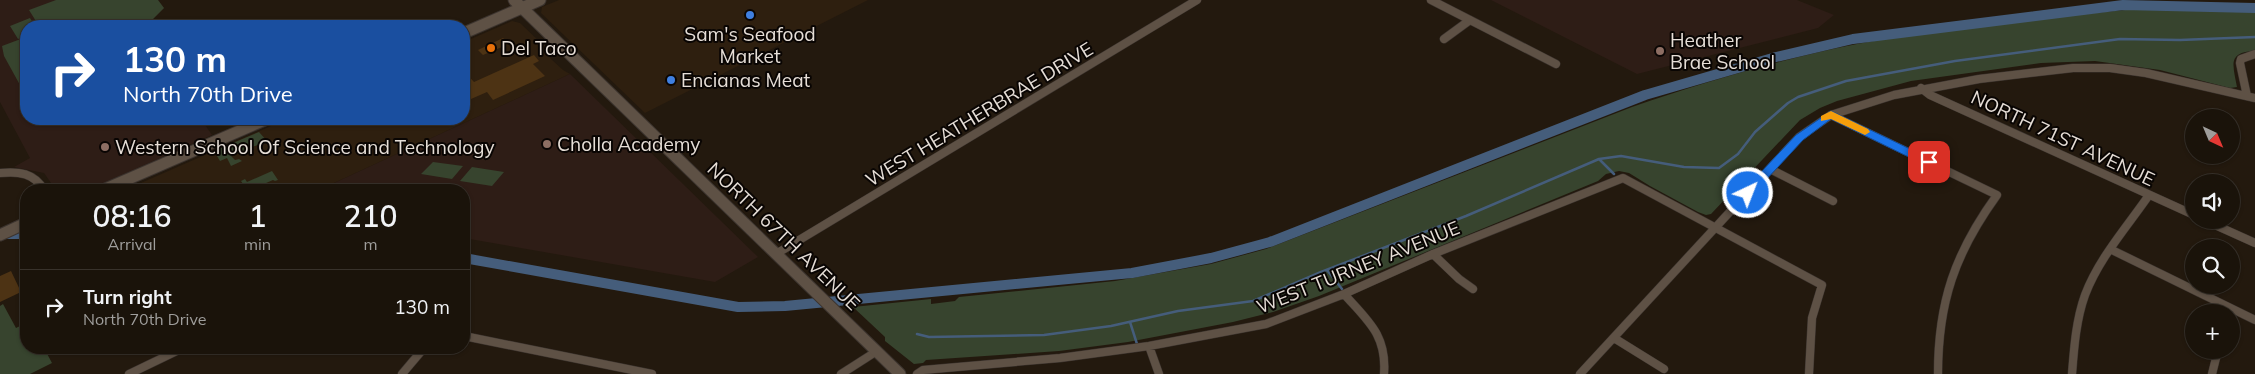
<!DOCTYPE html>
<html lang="en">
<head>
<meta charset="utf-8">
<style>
	:root { --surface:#1a130a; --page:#231c13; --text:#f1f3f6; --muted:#9f9e9c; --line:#38322b }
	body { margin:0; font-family:Mulish,sans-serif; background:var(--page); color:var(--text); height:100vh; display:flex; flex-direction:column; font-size:19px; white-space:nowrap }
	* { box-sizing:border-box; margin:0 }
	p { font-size:16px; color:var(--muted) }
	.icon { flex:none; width:28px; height:28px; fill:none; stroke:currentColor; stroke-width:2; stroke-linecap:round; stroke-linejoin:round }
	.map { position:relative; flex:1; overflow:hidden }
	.panel { position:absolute; left:20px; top:184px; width:450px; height:170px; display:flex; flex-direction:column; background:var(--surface); border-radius:20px; box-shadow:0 1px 4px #0004,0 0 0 1px var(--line) }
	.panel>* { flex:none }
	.hud { position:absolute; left:20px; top:20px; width:450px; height:105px; border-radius:20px; box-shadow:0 1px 4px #0004,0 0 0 1px var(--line); background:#1a4fa0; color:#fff; overflow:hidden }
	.needle { width:32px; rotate:136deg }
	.buttons { position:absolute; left:2185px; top:109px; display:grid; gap:10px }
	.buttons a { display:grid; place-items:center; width:55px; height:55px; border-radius:50%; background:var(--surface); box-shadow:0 1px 4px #0004,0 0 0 1px var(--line); font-size:25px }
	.pin { position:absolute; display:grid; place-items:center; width:42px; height:42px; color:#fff; margin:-21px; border-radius:10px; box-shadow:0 2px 8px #0006 }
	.me { position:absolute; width:55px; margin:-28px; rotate:43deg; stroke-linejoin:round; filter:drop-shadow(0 0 4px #0008) }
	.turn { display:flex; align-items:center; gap:18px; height:105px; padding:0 20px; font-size:22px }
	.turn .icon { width:65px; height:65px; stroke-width:2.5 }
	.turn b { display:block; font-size:35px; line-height:42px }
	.eta { display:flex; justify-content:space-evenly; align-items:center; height:85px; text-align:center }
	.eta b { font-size:30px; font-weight:600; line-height:35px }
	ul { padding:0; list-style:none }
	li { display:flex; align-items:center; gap:15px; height:75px; padding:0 20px; border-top:1px solid var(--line) }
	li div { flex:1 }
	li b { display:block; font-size:19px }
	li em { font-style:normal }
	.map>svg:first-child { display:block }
</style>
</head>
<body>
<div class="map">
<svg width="2255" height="374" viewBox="0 0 2255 374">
	<rect width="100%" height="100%" fill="#23190e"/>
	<path fill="#2e1f0f" d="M 559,0 L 868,0 L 645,113 L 541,13 L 542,7 Z
		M 512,21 L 520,23 L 543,45 L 551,59 L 563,70 L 570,74 L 319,190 L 125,190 L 287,119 L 464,119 L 464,42 Z"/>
	<path fill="#2e1d16" d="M 0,0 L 158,0 L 164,8 L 146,26 L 26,26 L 26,119 L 201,119 L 212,135 L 88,190 L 56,190 L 44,173 L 14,167 L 30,158 L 0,102 Z
		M 1491,0 L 1797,0 L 1834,15 L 1818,28 L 1637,74 Z
		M 570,74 L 758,257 L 715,282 L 464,238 L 464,190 L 319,190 Z"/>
	<path fill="#37442e" d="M 56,0 L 158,0 L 164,8 L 146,26 L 39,26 L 29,10 Z
		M 2135,9 L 2255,12 L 2255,51 C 2227,52 2233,65 2237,87 L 2230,88 L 2160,70 L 2095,61 L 2041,63 L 1911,81 L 1837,101 L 1820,108 L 1800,120 L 1711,214 L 1706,215 L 1698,212 L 1650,186 L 1629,173 L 1619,171 L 1606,174 L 1598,181 L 1319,296 L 1273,312 L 1233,322 L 1128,342 L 1059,351 L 926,360 L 923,363 L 914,364 L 885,341 L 885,337 L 853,307 L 931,299 L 931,304 L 955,301 L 959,297 L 1115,281 L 1211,264 L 1266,249 L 1632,107 C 1705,82 1781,59 1857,44 C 1948,26 2044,18 2135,9 Z
		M 30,18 L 35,26 L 26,26 L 26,36 L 18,39 L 10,26 Z
		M 26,37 L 26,83 L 20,85 L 4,56 L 2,46 Z
		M 259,132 L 267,141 L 231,156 L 235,160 L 239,159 L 242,161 L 231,166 L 227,158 L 220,161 L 214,151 Z
		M 433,162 L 463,166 L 452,179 L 421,174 Z
		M 472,167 L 504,172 L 492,186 L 460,181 Z
		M 272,171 L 278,180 L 275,181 L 273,180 L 250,190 L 247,190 L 241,181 L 245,179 L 247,182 Z
		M 3,304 L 16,328 L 26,323 L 26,348 L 44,348 L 52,363 L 30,374 L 0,374 L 0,306 Z"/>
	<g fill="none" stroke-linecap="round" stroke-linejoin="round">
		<path stroke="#455d7b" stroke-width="2.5" d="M 1599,159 L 1614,174
			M 1327,270 L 1342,289
			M 1130,322 L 1137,344
			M 917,334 L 929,337 L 1044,335 L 1111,326 L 1178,311 L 1253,301 L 1321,272 L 1466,216 L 1599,159 L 1621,156 L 1684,167 L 1719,168 L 1738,154 L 1755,132 L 1788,103 L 1798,97 L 1846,81 L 1955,61 L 2120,39 L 2180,40 L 2255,37"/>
		<path stroke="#455d7b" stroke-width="10" d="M 3,234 L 26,234
			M 464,258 L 738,307 L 785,306 L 1132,273 L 1211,258 L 1270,242 L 1645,95 L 1776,57 L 1853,39 L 2123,5 L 2255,8"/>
	</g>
	<path fill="#4d3314" d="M 503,38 L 509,44 L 483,55 L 478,50 Z
		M 534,55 L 539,61 L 533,64 L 545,76 L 493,100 L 487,92 L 471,99 L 464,91 L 464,71 L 474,82 Z
		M 11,271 L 21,292 L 0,302 L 0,276 Z"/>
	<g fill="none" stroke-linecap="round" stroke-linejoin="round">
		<g stroke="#3c342f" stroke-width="9">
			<path id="street" d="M 1431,0 L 1556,64
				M 1444,39 L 1470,20
				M 1921,88 L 1930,95 L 2194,215
				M 2247,96 L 2240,63 L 2241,59 L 2255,54
				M 1831,115 L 1997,195 C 1955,253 1938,302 1938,374
				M 1770,169 L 1833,201
				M 0,173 C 19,171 34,173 44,190
				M 2204,220 L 2255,243
				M 2112,250 L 2255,320
				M 776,254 L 1197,0
				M 1433,254 L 1459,279 L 1473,289
				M 1344,294 C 1368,321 1387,335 1384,374
				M 464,336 L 652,374
				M 1614,338 L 1664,369
				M 1149,346 L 1159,374
				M 129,374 L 183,348
				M 402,374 L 424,348
				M 841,374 L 877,351
				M 917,374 L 923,370 L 1060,358 L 1149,346 L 1266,324 L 1344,294 L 1433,254 L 1623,178 L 1822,285 L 1812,318 L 1809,374
				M 1580,374 L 1799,137 L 1831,115 L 1894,95 L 1979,79 L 2073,68 L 2110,68 L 2146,73 L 2255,98
				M 2072,374 C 2074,348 2076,320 2085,295 C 2099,258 2127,227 2149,195
				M 2212,374 L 2218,350"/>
		</g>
		<g stroke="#3c342f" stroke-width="13">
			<path id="secondary" d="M 514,0 L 900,374
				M 464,33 L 540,0
				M 103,190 L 267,119
				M 0,235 L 26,223"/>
		</g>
		<use href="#street" stroke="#5e5145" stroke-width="8"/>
		<use href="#secondary" stroke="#5e5145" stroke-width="11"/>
	</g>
	<path fill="#1a73e8" stroke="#114b97" d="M 1831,111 L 1933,160 L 1934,162 L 1929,166 L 1925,165 L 1831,119 L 1803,140 L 1752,195 L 1744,195 L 1742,193 L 1744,190 L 1796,135 Z"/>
	<path fill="#f59e0b" d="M 1831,111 L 1868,129 L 1870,132 L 1865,135 L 1831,119 L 1821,121 L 1821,116 Z"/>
	<g fill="#3f7fe0" stroke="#090503" stroke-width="2">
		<circle cx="750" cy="15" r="5"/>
		<circle cx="671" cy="80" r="5"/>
	</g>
	<circle fill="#e8710a" stroke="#090503" stroke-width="2" cx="491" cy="48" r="5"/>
	<g fill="#8d6e63" stroke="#090503" stroke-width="2">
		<circle cx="1660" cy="51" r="5"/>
		<circle cx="547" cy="144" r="5"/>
		<circle cx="105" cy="147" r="5"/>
	</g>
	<g text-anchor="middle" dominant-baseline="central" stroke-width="4" stroke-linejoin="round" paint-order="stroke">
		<g font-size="19" fill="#e6ded7" stroke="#090503" text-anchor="start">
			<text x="750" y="34" text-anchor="middle">Sam's Seafood<tspan x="750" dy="22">Market</tspan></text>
			<text x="1670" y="40">Heather<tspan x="1670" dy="22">Brae School</tspan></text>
			<text x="501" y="48">Del Taco</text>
			<text x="681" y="80">Encianas Meat</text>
			<text x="557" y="144">Cholla Academy</text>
			<text x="115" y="147">Western School Of Science and Technology</text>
		</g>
		<g font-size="19" fill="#e6ded7" stroke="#090503">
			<text transform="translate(979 114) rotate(-31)">WEST HEATHERBRAE DRIVE</text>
			<text transform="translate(2063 138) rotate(25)">NORTH 71ST AVENUE</text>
			<text transform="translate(784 236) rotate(44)">NORTH 67TH AVENUE</text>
			<text transform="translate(1358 267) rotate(-22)">WEST TURNEY AVENUE</text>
		</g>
	</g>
</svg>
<div class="buttons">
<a><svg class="needle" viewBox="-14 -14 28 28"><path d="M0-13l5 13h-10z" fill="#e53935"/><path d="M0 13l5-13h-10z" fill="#9f9e9c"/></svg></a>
<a><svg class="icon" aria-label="sound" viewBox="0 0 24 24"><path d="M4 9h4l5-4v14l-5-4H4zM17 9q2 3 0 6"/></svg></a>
<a><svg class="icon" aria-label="search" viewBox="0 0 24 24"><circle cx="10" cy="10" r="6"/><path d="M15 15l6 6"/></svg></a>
<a>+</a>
</div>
<div class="pin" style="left:1929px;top:162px;background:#d93025"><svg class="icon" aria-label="arrive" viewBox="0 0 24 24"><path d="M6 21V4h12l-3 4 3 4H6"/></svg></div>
<svg class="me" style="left:1748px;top:193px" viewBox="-20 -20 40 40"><circle r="17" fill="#1a73e8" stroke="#fff" stroke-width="3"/><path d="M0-11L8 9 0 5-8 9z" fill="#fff"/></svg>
<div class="hud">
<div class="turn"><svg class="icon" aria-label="right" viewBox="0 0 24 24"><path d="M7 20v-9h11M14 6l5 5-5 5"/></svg><div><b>130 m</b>North 70th Drive</div></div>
</div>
<section class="panel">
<div class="eta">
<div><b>08:16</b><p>Arrival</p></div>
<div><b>1</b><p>min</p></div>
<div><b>210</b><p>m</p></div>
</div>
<ul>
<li><svg class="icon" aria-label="right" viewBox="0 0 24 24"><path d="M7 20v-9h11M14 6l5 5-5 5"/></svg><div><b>Turn right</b><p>North 70th Drive</p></div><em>130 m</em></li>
</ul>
</section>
</div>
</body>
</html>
